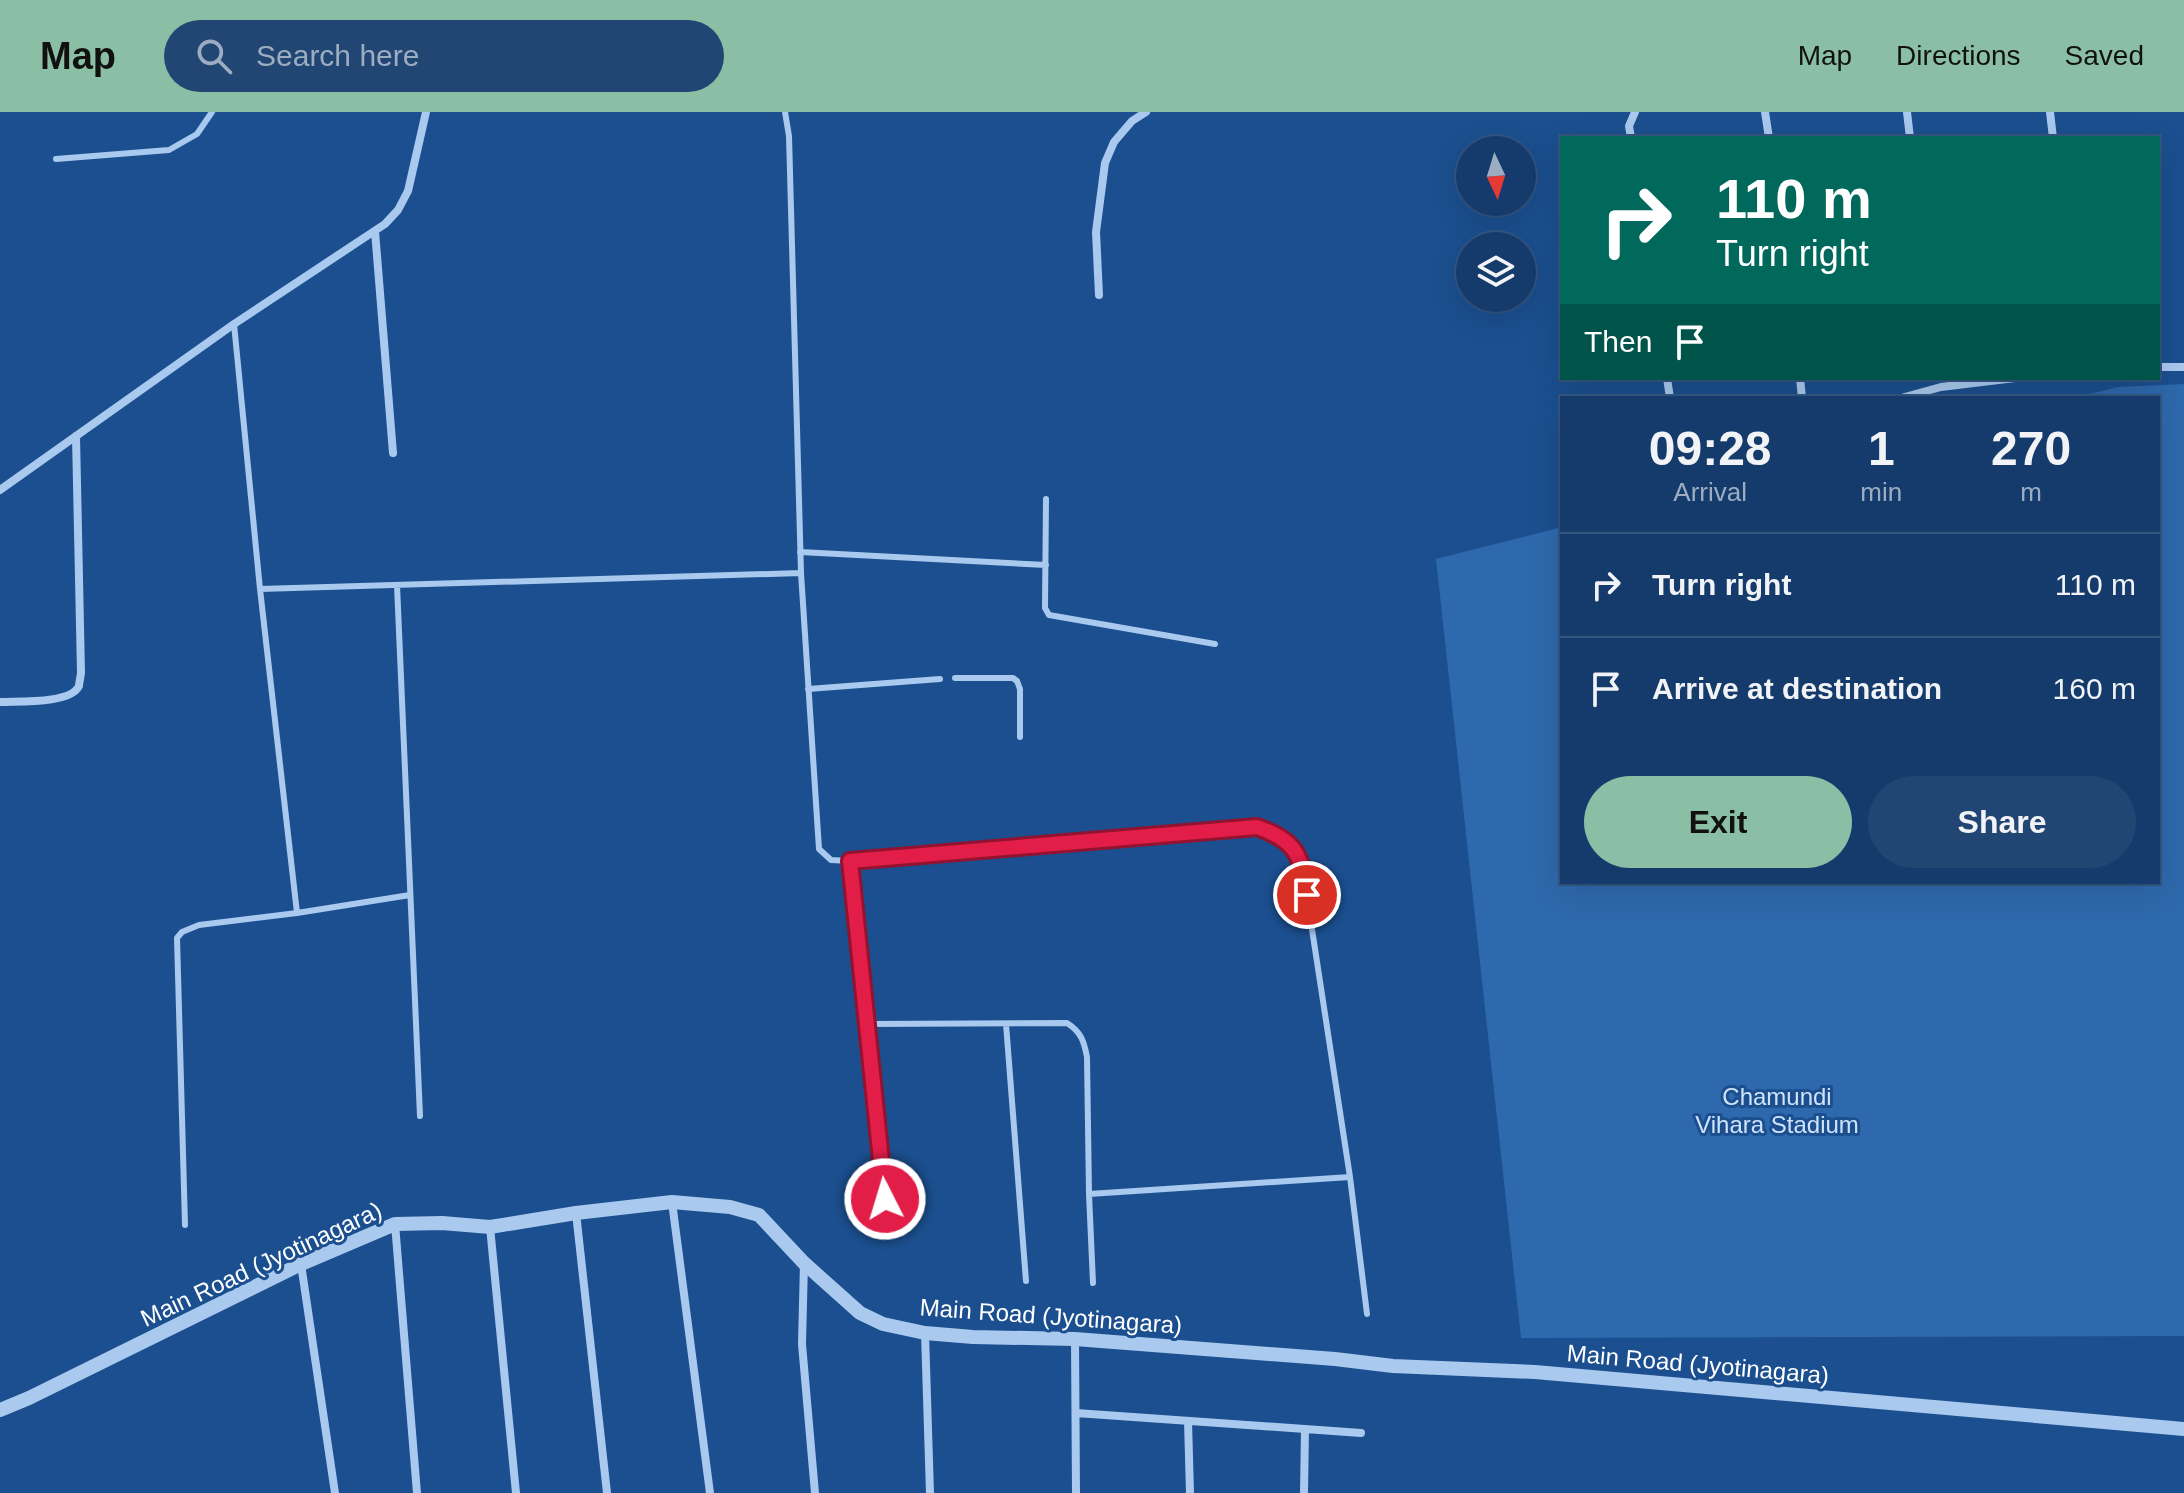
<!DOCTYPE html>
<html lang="en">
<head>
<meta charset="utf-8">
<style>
	:root { --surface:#143b6b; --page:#214673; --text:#f1f3f6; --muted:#9dadc1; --line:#33557e; --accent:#8abfa5 }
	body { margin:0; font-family:Helvetica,sans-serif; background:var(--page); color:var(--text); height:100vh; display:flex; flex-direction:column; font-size:30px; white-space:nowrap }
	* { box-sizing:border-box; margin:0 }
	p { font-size:26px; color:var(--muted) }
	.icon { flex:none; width:44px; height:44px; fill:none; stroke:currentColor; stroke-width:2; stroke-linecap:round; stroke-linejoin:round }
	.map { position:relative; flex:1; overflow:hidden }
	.panel { position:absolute; left:1560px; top:284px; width:600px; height:488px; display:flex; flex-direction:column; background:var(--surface); border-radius:0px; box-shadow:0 8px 32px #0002,0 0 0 2px var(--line) }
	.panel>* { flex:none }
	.banner { position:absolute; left:1560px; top:24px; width:600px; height:244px; border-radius:0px; box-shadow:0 8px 32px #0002,0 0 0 2px var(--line); background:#00695c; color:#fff; overflow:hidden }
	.needle { width:52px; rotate:176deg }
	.fabs { position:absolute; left:1456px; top:24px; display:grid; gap:16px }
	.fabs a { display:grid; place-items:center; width:80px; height:80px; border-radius:50%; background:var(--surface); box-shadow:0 8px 32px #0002,0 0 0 2px var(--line); font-size:40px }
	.pin { position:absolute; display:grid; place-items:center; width:68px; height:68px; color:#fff; margin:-34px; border:4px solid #fff; border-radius:50%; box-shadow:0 2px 8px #0007 }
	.me { position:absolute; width:88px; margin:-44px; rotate:355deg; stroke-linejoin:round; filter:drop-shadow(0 0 6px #0008) }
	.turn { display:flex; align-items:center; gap:28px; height:168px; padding:0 24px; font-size:36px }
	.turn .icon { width:104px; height:104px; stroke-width:2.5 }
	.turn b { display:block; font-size:56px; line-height:68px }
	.then { display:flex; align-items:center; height:76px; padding:0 24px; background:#0003; gap:16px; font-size:30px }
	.eta { display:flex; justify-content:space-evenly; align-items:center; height:136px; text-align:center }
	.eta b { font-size:48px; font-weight:700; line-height:56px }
	.cta { display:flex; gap:16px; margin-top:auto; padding:16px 24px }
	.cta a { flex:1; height:92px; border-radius:48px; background:var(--accent); color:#111; font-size:32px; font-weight:700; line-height:92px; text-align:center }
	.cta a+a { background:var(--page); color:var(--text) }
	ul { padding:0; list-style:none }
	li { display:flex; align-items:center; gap:24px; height:104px; padding:0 24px; border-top:2px solid var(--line) }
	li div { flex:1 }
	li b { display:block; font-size:30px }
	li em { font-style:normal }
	header { display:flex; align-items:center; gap:48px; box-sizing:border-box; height:112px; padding:0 40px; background:var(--accent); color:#111 }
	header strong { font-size:38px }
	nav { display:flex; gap:44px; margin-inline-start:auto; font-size:28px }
	.search { width:560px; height:72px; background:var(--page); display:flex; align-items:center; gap:20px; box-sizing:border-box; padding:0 28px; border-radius:44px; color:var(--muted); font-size:30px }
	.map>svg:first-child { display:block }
</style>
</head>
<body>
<header>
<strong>Map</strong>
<div class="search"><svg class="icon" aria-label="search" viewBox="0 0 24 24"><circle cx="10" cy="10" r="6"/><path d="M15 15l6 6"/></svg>Search here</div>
<nav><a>Map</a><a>Directions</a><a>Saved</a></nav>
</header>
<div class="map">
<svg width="2184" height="1381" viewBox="0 0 2184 1381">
	<rect width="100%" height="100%" fill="#1b4f8f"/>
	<path fill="#2e69ad" d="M 2184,272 L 2184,1224 L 1521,1226 L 1436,447 L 1562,415 L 1562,770 L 2158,770 L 2158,286 L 2074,286 L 2118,275 Z"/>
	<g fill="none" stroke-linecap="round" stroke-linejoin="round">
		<path stroke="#a9c9ee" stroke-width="6" d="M 785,0 L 789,24 L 801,461 L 819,737 L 831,748 L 850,749 L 1257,715 C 1281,723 1288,730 1302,752 L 1350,1065 L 1367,1202
			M 56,47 L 169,38 L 197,22 L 212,0
			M 234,212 L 260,477 L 297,801
			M 1046,387 L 1045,496 L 1049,503 L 1215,532
			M 800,440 L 1046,453
			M 397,473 L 420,1004
			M 260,477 L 801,461
			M 955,566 L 1013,566 L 1017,569 L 1020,577 L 1020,625
			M 808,577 L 940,567
			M 850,749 L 888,1117
			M 868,912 L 1067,911 C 1081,920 1084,929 1087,945 L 1089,1082 L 1093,1171
			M 1006,912 L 1026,1169
			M 1089,1082 L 1350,1065
			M 185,1113 L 177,826 L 182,820 L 199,813 L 297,801 L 410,783"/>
		<path stroke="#a9c9ee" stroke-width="8" d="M 1765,0 L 1769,26
			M 1907,0 L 1910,26
			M 2050,0 L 2053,26
			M 1631,26 L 1629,14 L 1635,0
			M 375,119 L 393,341
			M 1099,183 L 1096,120 L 1105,51 L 1114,30 L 1132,9 L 1146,0
			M 2158,255 L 2184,255
			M 1667,266 L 1670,286
			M 1800,266 L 1802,286
			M 1901,286 L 1941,275 L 2015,266
			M 0,378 L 234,212 L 385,112 L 398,98 L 408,79 L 426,0
			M 0,590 C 18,589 71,592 79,574 C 79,572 81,562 81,561 L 76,324
			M 672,1090 L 710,1381
			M 576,1101 L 607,1381
			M 395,1112 L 417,1381
			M 490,1115 L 516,1381
			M 804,1151 L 802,1232 L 815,1381
			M 301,1152 L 335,1381
			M 925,1221 L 930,1381
			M 1075,1227 L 1076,1381
			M 1076,1301 L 1361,1321
			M 1188,1309 L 1190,1381
			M 1304,1381 L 1305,1317"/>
		<path stroke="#a9c9ee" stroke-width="14" d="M 0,1298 L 29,1286 L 301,1152 L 395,1112 L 442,1111 L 490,1115 L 576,1101 L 672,1090 L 730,1095 L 759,1103 L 804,1151 L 860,1201 L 883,1212 L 925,1221 L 973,1225 L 1075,1227 L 1335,1247 L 1393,1254 L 1535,1260 L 2184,1317"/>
	</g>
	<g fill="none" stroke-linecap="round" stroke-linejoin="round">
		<g stroke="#92132f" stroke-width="20">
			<path id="route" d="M 885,1087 L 850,749 L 1257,715 C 1297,729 1301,743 1307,783"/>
		</g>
		<use href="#route" stroke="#e11d48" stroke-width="14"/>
	</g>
	<g text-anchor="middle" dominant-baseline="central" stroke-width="6" stroke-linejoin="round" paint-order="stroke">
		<g font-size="24" fill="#cfe3fa" stroke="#1b4f8f">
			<text x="1777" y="984">Chamundi<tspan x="1777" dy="28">Vihara Stadium</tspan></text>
		</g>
		<g font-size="24" fill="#fff" stroke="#1b4f8f">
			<text transform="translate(261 1152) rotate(-25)">Main Road (Jyotinagara)</text>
			<text transform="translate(1051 1204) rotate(4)">Main Road (Jyotinagara)</text>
			<text transform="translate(1698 1252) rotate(5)">Main Road (Jyotinagara)</text>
		</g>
	</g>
</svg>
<div class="fabs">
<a><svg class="needle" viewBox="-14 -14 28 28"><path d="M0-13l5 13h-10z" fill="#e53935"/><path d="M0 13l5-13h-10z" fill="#9dadc1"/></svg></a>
<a><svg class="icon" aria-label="layers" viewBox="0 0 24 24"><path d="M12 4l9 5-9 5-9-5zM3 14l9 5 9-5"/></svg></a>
</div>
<div class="pin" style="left:1307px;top:783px;background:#d93025"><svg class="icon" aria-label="arrive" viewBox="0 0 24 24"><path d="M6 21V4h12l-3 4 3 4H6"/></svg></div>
<svg class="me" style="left:885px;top:1087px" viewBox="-20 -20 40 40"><circle r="17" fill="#e11d48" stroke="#fff" stroke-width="3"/><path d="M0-11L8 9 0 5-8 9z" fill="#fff"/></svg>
<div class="banner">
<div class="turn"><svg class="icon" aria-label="right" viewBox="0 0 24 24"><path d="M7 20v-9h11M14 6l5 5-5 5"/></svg><div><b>110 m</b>Turn right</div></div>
<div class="then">Then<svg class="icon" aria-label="arrive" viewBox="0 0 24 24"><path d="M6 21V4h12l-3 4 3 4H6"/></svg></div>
</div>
<section class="panel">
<div class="eta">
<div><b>09:28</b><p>Arrival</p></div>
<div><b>1</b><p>min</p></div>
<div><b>270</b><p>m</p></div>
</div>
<ul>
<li><svg class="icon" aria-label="right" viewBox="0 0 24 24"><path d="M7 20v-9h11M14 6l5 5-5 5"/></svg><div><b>Turn right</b></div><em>110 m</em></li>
<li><svg class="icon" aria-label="arrive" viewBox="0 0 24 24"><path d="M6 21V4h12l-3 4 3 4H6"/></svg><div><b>Arrive at destination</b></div><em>160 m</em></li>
</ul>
<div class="cta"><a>Exit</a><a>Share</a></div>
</section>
</div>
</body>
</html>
